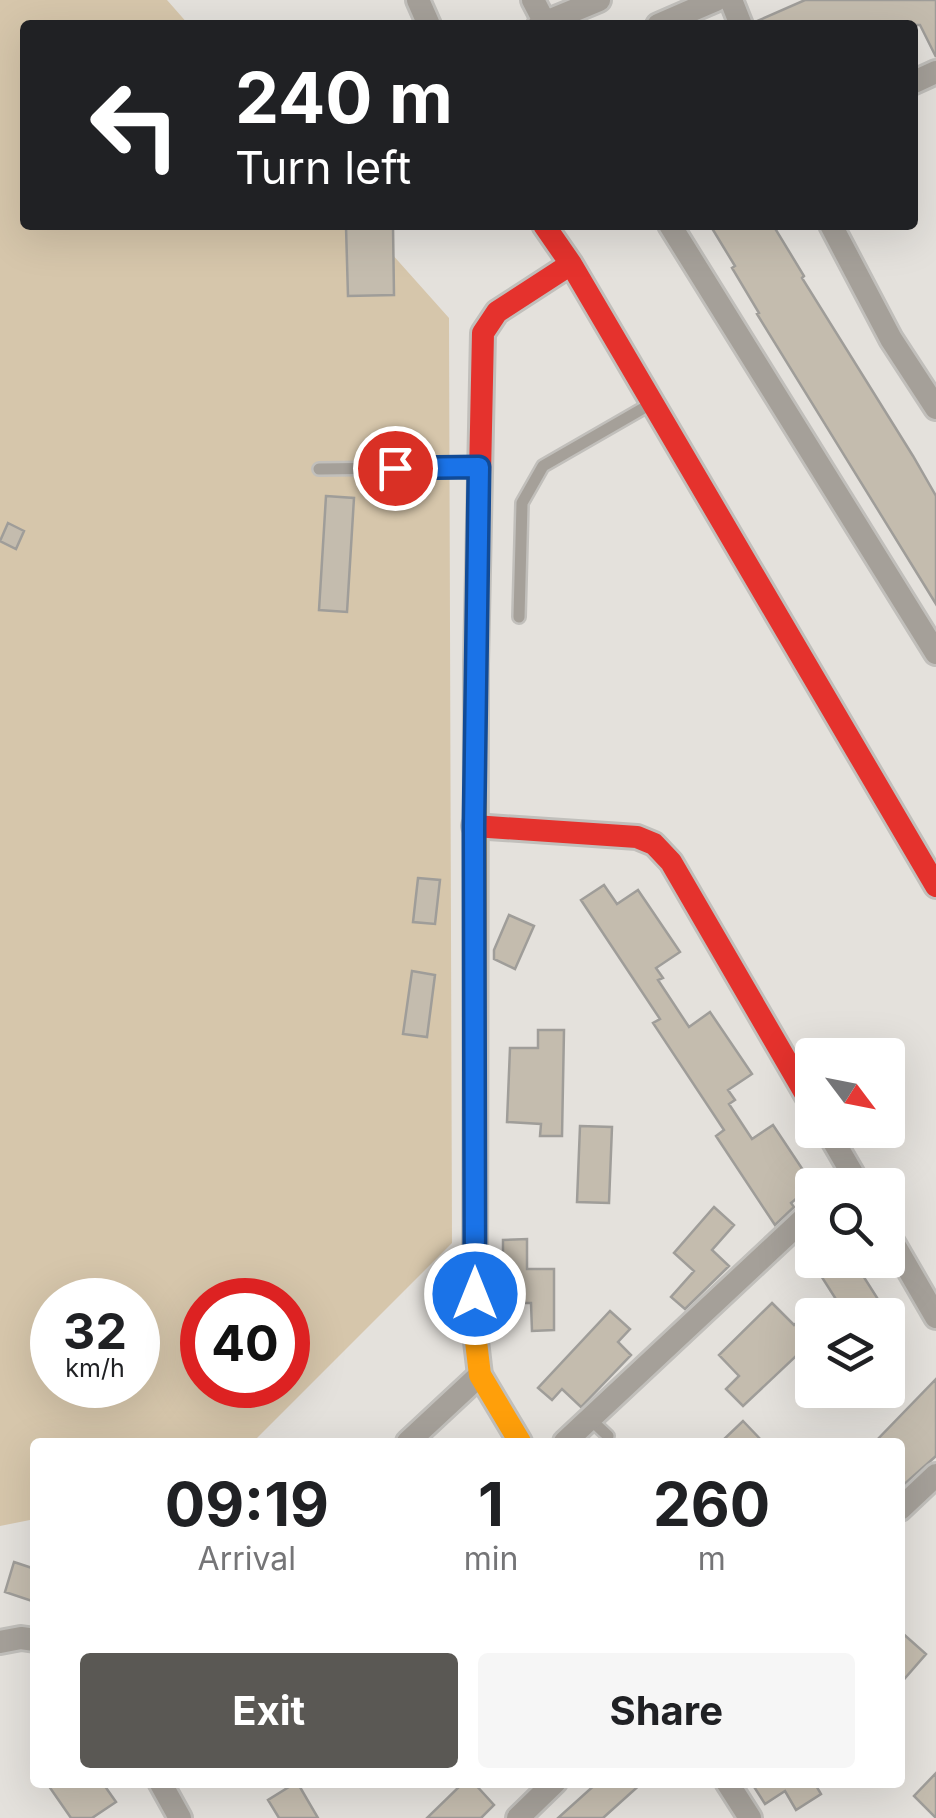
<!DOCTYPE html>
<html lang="en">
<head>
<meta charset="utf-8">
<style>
	:root { --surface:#fff; --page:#f6f6f6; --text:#202124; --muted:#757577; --accent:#5a5854 }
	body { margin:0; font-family:Inter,sans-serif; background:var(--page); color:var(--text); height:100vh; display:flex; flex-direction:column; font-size:38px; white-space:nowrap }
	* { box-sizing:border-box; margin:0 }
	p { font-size:32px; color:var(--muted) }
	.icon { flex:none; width:55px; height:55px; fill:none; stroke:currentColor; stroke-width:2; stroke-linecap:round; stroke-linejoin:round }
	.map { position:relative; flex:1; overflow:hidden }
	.sheet { position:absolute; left:30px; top:1438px; width:875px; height:350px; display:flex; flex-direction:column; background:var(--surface); border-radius:10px; box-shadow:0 10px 40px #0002 }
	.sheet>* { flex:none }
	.guide { position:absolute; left:20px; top:20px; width:898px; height:210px; border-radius:10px; box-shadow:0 10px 40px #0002; background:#202124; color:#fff; overflow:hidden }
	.needle { width:65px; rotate:122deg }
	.controls { position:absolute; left:795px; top:1038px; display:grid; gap:20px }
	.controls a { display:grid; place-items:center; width:110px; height:110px; border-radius:10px; background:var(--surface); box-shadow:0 10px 40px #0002; font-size:50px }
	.speed { position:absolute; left:30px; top:1278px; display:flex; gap:20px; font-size:50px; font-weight:700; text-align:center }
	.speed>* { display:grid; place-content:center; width:130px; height:130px; border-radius:50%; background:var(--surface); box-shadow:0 10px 40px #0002; line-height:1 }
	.speed small { font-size:25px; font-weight:400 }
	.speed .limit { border:15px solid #d22; background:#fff; color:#111 }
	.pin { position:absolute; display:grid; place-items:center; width:85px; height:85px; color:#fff; margin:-42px; border:5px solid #fff; border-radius:50%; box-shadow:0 2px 10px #0007 }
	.me { position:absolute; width:110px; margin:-55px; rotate:0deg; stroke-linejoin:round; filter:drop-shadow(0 0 8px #0008) }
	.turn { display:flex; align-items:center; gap:35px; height:210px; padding:0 50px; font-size:45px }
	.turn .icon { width:130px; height:130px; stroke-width:2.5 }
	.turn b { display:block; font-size:70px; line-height:85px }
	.eta { display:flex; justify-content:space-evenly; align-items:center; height:170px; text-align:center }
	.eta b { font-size:60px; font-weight:700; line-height:70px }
	.button { display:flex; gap:20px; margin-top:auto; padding:20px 50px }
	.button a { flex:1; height:115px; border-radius:10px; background:var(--accent); color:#fff; font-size:40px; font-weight:700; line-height:115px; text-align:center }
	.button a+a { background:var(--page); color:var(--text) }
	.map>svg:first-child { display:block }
</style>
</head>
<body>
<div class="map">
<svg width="936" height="1818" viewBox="0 0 936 1818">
	<rect width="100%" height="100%" fill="#e4e1dc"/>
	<path fill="#d6c6ab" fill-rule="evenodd" d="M 0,0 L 167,0 L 189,25 L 25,25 L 25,225 L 366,225 L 449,318 L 452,1243 L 253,1442 L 35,1442 L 35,1519 L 0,1526 ZM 52,1300 L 138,1300 L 138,1385 L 52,1385 ZM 202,1300 L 288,1300 L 288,1385 L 202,1385 Z"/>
	<path fill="#c4bcae" stroke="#9f9d99" stroke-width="2.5" d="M 805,0 L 936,0 L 936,57 L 920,25 L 756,25 L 755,22 Z
		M 710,225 L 773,225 L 804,276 L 802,278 L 913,456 L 936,496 L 936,604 L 757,314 L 759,313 L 732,268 L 735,266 Z
		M 393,226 L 394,295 L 348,296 L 346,227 Z
		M 326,496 L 354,498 L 347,612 L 319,610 Z
		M 8,523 L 24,531 L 16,549 L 0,541 Z
		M 418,878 L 440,880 L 435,924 L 413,922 Z
		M 604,885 L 617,904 L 638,890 L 680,952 L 656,968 L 663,978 L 658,980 L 689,1027 L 710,1012 L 752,1074 L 728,1090 L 735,1100 L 729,1104 L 752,1139 L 773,1125 L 813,1185 L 791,1203 L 794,1207 L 775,1225 L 716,1136 L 724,1130 L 653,1023 L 660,1019 L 581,900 Z
		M 509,915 L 534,926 L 515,969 L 494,959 L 494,950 Z
		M 412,971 L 435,975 L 427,1037 L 403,1034 Z
		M 538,1030 L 564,1030 L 562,1136 L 540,1136 L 541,1124 L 507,1122 L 510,1048 L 538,1048 Z
		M 580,1126 L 612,1127 L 609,1203 L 577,1202 Z
		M 714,1207 L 734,1225 L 712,1250 L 729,1266 L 685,1309 L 671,1297 L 694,1271 L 674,1253 Z
		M 527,1239 L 527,1269 L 554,1269 L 554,1330 L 532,1331 L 531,1303 L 503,1303 L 503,1240 Z
		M 811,1260 L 853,1260 L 888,1315 L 846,1315 Z
		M 772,1303 L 794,1325 L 804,1316 L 812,1325 L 812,1341 L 743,1406 L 726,1389 L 739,1376 L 719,1355 Z
		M 610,1311 L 630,1329 L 618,1342 L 631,1355 L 581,1407 L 562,1389 L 552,1400 L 538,1388 Z
		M 936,1379 L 936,1456 L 900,1488 L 900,1442 L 875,1442 Z
		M 743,1421 L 763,1442 L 721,1442 Z
		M 14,1562 L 35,1569 L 35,1602 L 5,1592 Z
		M 900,1631 L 926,1654 L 900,1684 Z
		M 936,1773 L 936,1818 L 914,1796 Z
		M 46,1782 L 102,1782 L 116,1802 L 92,1818 L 71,1818 Z
		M 297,1782 L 318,1818 L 279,1818 L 268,1800 Z
		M 464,1782 L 473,1782 L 494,1805 L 481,1818 L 427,1818 Z
		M 598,1782 L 643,1782 L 603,1818 L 558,1818 Z
		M 751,1782 L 814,1782 L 821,1794 L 796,1810 L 785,1791 L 765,1804 Z"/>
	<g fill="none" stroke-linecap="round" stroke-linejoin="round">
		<g stroke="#c1bfbb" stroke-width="16">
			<path id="lane" d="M 319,469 L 475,467
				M 519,617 L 522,503 L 543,466 L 649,405
				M 590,1419 L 608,1436"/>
		</g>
		<g stroke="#c1bfbb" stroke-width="28">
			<path id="street" d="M 418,0 L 429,25
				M 533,0 L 546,25
				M 731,0 L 741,25
				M 539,25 L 599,0
				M 658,25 L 716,0
				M 912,83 L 936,72
				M 670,225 L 936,653
				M 831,225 L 891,339 L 936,408
				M 827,1130 L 859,1185
				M 888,1234 L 936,1317
				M 408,1442 L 480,1375
				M 565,1442 L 812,1211
				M 900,1509 L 936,1475
				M 0,1642 L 21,1638 L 35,1640
				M 160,1782 L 180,1818
				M 727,1782 L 750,1818
				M 518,1818 L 555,1782"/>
		</g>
		<g stroke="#c1bfbb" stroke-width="28">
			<path id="slow" d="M 476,664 L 475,1333 L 480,1375 L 520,1442"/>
		</g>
		<g stroke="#c1bfbb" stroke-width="28">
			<path id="jam" d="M 544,225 L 571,264 L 936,886
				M 476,664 L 483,333 L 497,312 L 571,264
				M 474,826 L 637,837 L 654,844 L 671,862 L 812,1105"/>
		</g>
		<use href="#lane" stroke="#a5a099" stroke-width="11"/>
		<use href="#street" stroke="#a5a099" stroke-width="22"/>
		<use href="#slow" stroke="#ff9f0a" stroke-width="22"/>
		<use href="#jam" stroke="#e5322d" stroke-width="22"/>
	</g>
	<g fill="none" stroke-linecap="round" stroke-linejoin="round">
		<g stroke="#114b97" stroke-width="25">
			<path id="route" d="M 395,468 L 479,467 L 474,826 L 475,1294"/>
		</g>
		<use href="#route" stroke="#1a73e8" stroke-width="18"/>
	</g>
</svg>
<div class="controls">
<a><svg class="needle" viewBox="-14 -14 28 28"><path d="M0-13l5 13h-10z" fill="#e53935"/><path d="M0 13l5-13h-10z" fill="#757577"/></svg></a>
<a><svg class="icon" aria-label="search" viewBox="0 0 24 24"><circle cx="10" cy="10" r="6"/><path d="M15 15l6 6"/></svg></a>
<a><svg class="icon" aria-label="layers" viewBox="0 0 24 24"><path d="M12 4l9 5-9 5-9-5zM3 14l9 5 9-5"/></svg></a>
</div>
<div class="speed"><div>32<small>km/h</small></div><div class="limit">40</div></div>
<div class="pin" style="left:395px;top:468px;background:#d93025"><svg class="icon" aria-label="arrive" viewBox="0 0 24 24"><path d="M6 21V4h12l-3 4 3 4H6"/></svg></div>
<svg class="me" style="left:475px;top:1294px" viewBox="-20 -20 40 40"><circle r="17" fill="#1a73e8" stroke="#fff" stroke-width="3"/><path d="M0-11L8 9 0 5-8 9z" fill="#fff"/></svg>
<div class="guide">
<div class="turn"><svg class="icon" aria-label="left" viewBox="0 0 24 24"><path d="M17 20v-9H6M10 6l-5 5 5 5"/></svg><div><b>240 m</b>Turn left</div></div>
</div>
<section class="sheet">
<div class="eta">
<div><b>09:19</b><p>Arrival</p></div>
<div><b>1</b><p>min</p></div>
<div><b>260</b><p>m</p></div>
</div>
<div class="button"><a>Exit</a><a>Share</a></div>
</section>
</div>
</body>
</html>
